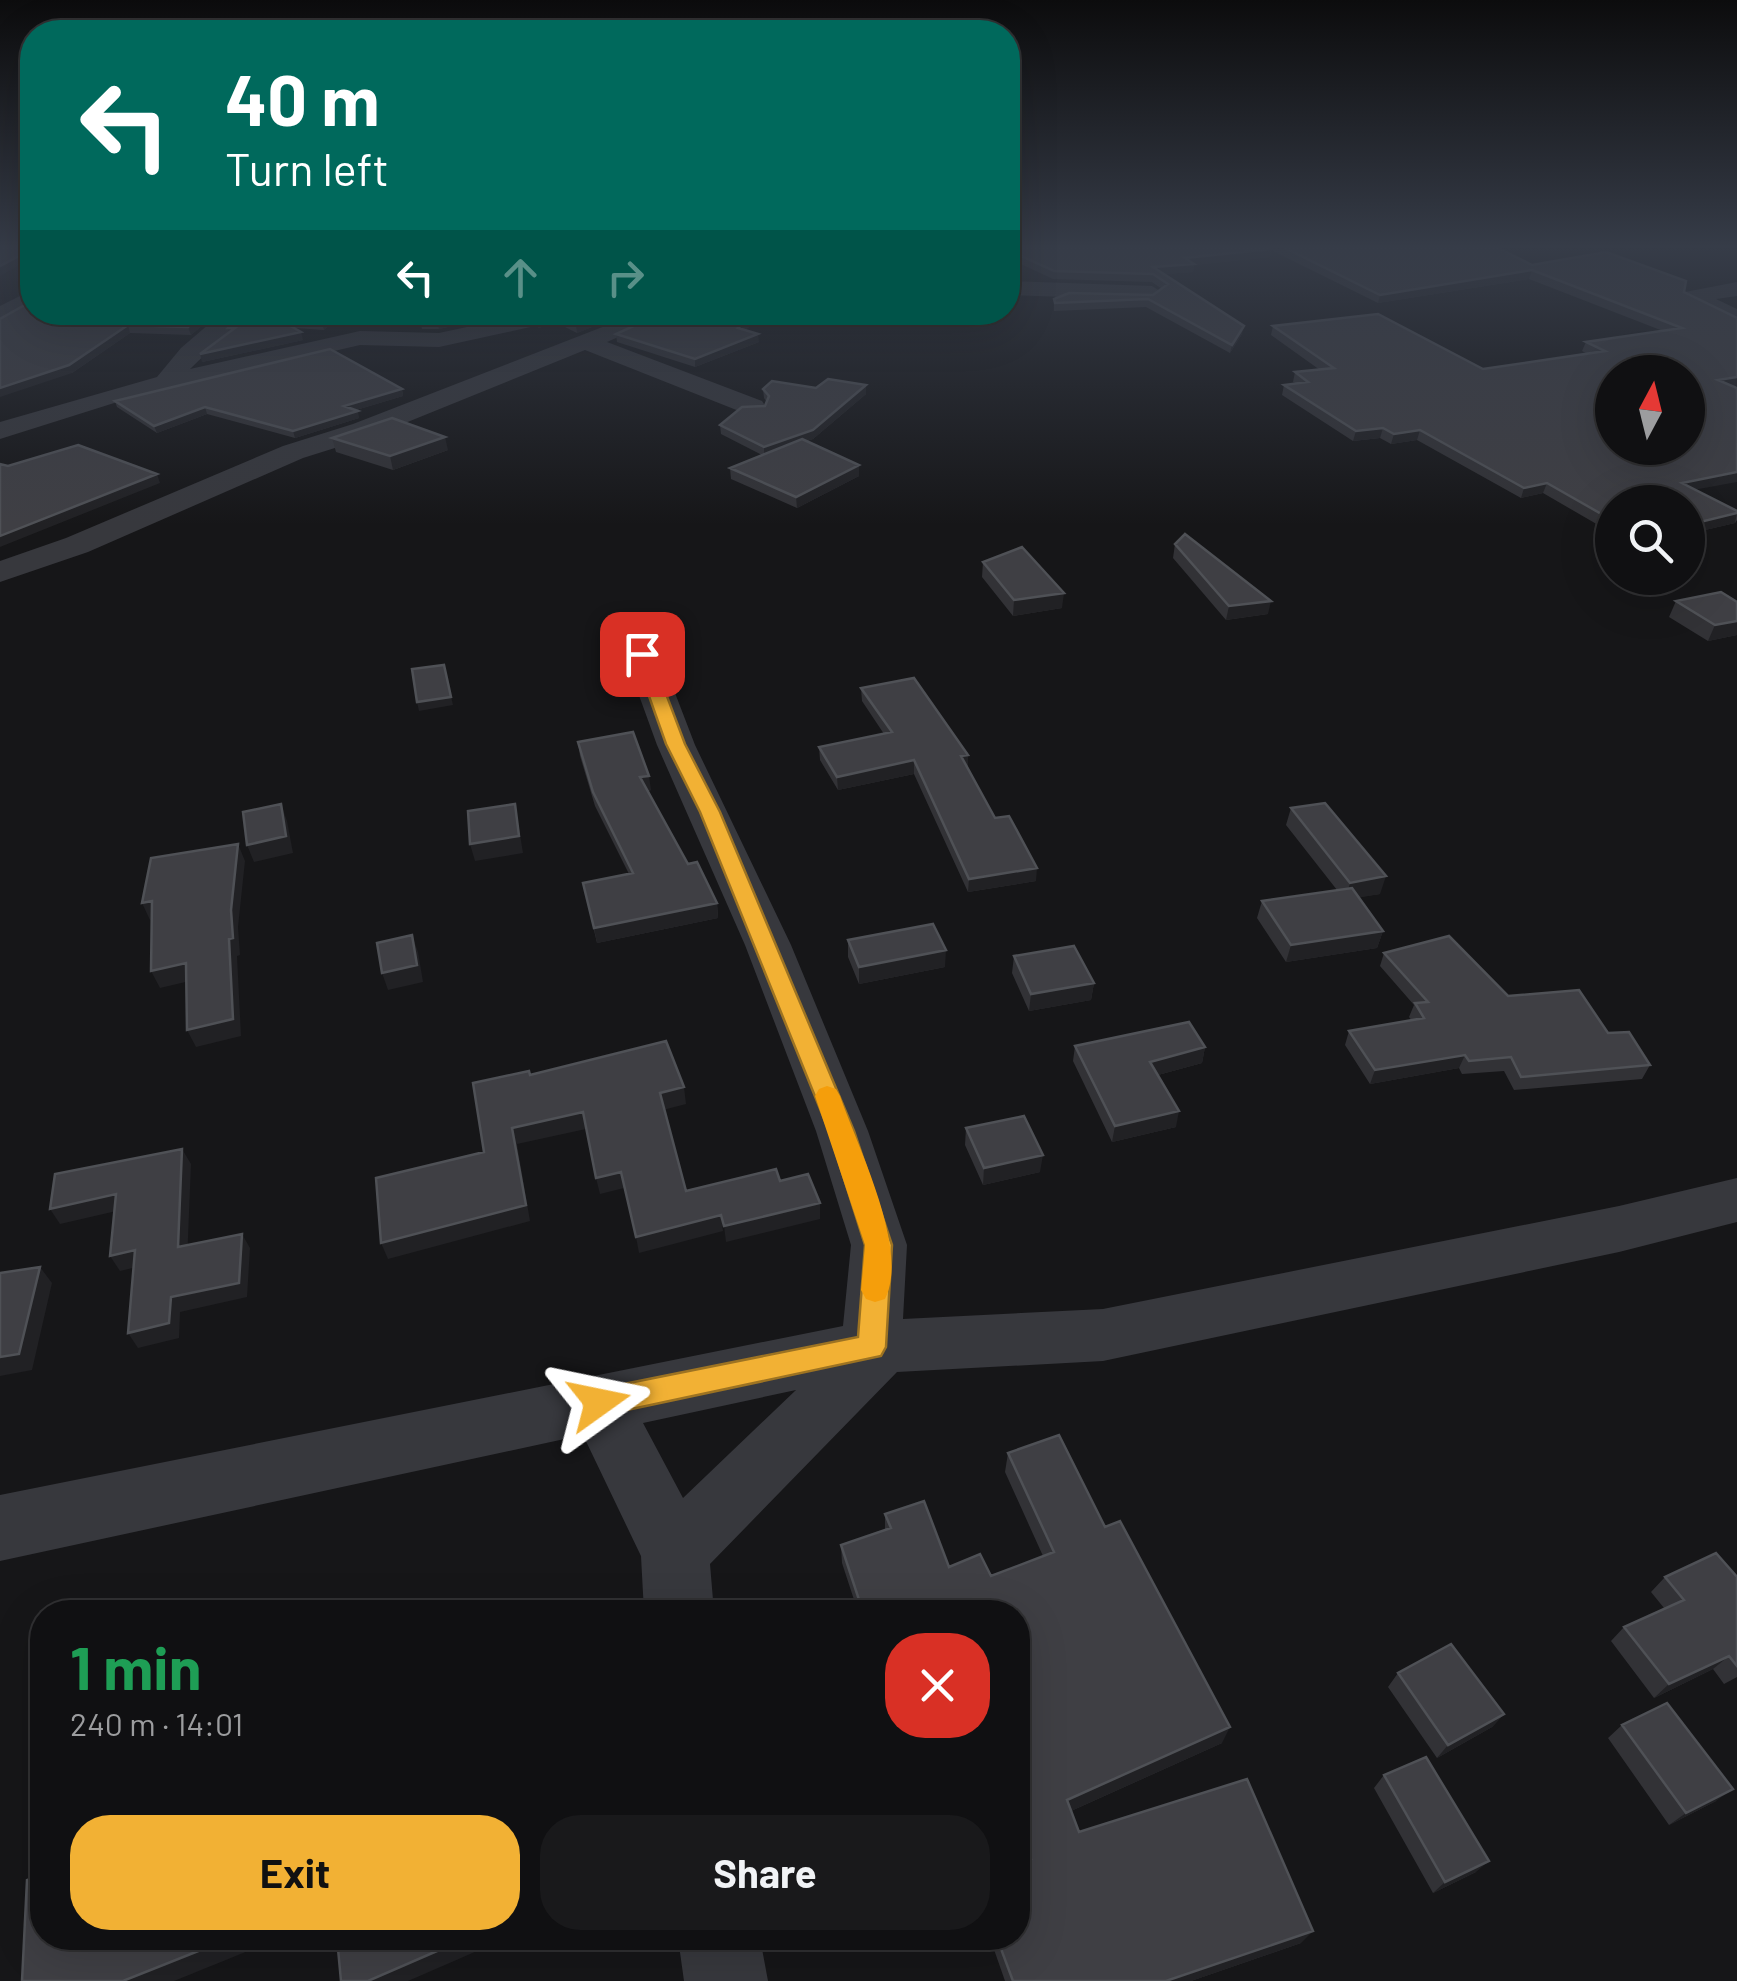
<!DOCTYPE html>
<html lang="en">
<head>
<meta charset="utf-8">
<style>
	:root { --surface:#101012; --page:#19191b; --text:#f1f3f6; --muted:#9c9d9f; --line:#303032; --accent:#f2b134 }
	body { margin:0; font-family:Barlow,sans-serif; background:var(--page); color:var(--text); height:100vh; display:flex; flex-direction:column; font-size:38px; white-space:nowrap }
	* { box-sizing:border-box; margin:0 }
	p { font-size:32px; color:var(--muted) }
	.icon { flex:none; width:55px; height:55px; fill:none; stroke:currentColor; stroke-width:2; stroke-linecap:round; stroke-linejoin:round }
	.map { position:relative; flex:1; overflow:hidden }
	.drawer { position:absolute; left:30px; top:1600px; width:1000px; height:350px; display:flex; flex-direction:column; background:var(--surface); border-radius:40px; box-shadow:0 10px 40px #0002,0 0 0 2px var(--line) }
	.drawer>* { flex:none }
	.guide { position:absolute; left:20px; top:20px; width:1000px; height:305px; border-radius:40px; box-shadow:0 10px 40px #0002,0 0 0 2px var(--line); background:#00695c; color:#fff; overflow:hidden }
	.needle { width:65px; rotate:7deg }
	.buttons { position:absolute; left:1595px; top:355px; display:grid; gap:20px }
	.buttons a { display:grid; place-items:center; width:110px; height:110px; border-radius:50%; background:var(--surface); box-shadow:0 10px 40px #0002,0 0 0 2px var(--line); font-size:50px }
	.pin { position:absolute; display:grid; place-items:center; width:85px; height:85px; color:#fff; margin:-42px; border-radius:20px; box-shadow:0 5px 15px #0006 }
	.me { position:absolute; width:110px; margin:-55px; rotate:78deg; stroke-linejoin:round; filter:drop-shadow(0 0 8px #0008) }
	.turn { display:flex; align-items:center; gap:35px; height:210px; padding:0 40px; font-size:45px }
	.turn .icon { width:130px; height:130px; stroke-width:2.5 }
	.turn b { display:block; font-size:70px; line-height:85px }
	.lanes { display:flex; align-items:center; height:95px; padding:0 40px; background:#0003; justify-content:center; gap:50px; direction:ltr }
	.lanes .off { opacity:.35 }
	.round { display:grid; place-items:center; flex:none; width:105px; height:105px; border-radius:40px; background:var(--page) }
	.head { display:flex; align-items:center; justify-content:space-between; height:170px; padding:0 40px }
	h1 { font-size:60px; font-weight:700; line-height:75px; color:#1e9e55 }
	.action { display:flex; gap:20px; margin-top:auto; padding:20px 40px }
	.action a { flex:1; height:115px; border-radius:40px; background:var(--accent); color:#111; font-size:40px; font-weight:700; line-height:115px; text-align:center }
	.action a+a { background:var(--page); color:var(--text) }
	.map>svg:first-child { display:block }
</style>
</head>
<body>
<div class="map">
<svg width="1737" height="1981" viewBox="0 0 1737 1981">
	<rect width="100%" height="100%" fill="#161618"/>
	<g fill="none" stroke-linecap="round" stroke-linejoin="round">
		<path fill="#37383d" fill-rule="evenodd" d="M 1008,281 L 1152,286 L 1163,293 L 1152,300 L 1008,295 Z
			M 1737,282 L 1737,296 L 1716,299 L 1737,309 L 1737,325 L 1682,297 L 1685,292 Z
			M 32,290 L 32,306 L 0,322 L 0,306 Z
			M 223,312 L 249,312 L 190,369 L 360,331 L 439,333 L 527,314 L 539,321 L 535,326 L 439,347 L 360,345 L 130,398 L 0,439 L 0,422 L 157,377 L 181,348 Z
			M 641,312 L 674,312 L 607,342 L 762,401 L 766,407 L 762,413 L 744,413 L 585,350 L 373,436 L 303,458 L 88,552 L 0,582 L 0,561 L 66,538 L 283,446 L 353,424 Z
			M 642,643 L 654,647 L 660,654 L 695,745 L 791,945 L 868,1131 L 907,1245 L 903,1319 L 1103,1309 L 1619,1206 L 1737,1178 L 1737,1222 L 1619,1252 L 1103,1361 L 897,1372 L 710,1564 L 714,1612 L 644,1612 L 641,1556 L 583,1435 L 0,1561 L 0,1495 L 843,1326 L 851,1245 L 816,1131 L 745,945 L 657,745 L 624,654 L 630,647 ZM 796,1390 L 683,1498 L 643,1423 Z
			M 678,1938 L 760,1938 L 768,1981 L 684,1981 Z"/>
	</g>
	<path fill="#323236" d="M 1008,248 L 1498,248 L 1532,265 L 1684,292 L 1737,318 L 1737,386 L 1734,387 L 1695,490 L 1737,511 L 1737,520 L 1735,523 L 1688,534 L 1688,502 L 1612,502 L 1612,533 L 1543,493 L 1521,498 L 1417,440 L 1391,444 L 1380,438 L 1353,441 L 1282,395 L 1284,385 L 1296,383 L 1293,382 L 1295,372 L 1320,370 L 1271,335 L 1273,326 L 1483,369 L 1588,354 L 1582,351 L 1586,342 L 1663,331 L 1529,279 L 1378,303 L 1271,250 L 1270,257 L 1194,265 L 1193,272 L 1164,274 L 1242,334 L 1230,353 L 1146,307 L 1054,311 L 1054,299 L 1153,295 L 1162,289 L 1152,282 L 1053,279 L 1008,258 Z
		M 32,312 L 218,312 L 191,335 L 130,333 L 72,373 Z
		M 344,312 L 324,330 L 295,328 L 303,340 L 202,362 L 229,332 L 228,328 Z
		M 430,312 L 516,312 L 439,329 L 422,329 L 420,321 Z
		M 530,312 L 629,312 L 577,333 L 557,323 L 538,328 L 538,318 Z
		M 750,318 L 750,326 L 745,330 L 759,342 L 695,367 L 617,342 L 616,334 Z
		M 816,388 L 866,394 L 813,439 L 807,441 L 859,465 L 859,476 L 797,508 L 731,479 L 730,468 L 762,455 L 721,434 L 720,425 L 765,406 L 766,401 L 764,398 L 763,389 Z
		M 402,389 L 403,396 L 356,410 L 359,418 L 295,438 L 207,414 L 157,433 L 117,407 L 115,401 Z
		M 332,438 L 448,450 L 393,470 L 336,452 Z
		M 1175,544 L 1268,614 L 1226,620 L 1173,558 Z
		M 983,562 L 1062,608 L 1013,616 L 982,577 Z
		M 1676,601 L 1737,602 L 1737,635 L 1708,641 L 1669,617 Z
		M 861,688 L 968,768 L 995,818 L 1036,881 L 968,892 L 914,774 L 838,790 L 820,760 L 819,747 L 884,734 L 862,701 Z
		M 578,742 L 651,790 L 648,791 L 688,864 L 717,903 L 718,918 L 597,943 L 583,883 L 629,874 L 595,806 L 580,756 Z
		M 1291,808 L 1380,894 L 1359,897 L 1383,931 L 1377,948 L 1286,962 L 1257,918 L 1262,901 L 1337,890 L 1286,825 Z
		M 848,940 L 945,967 L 859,984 L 848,957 Z
		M 1384,953 L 1608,1033 L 1650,1065 L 1642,1079 L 1514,1090 L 1504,1071 L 1462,1074 L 1459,1068 L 1370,1084 L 1345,1045 L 1349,1031 L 1412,1021 L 1409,1017 L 1414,1005 L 1380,966 Z
		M 1014,956 L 1094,983 L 1091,1000 L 1029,1011 L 1012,973 Z
		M 1075,1046 L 1205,1047 L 1202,1063 L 1158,1075 L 1176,1127 L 1112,1142 L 1073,1061 Z
		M 966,1128 L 1040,1172 L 983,1185 L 965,1145 Z
		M 1008,1453 L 1105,1527 L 1222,1743 L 1071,1811 L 1079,1832 L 1301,1943 L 1191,1981 L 1005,1981 L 990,1938 L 1018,1938 L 1023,1862 L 1018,1848 L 1018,1612 L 858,1612 L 842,1563 L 841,1545 L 885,1530 L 885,1514 L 949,1567 L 991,1576 L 1043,1556 L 1005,1472 Z
		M 1665,1577 L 1737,1577 L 1737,1677 L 1724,1684 L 1713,1669 L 1654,1698 L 1611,1641 L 1624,1627 L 1664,1608 L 1651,1592 Z
		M 1398,1673 L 1504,1714 L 1492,1727 L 1437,1758 L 1388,1687 Z
		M 1622,1725 L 1716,1801 L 1669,1825 L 1608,1738 Z
		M 1384,1775 L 1476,1872 L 1433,1893 L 1374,1788 Z"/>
	<path fill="#212124" d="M 32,249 L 32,258 L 0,276 L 0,266 Z
		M 1271,249 L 1270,257 L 1194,265 L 1193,272 L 1152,275 L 1153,267 L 1185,258 Z
		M 1532,270 L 1529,279 L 1378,303 L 1380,295 Z
		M 206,312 L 218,312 L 191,335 L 188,327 Z
		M 334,312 L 344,312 L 324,330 L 322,322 Z
		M 479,312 L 516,312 L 439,329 L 437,322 Z
		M 609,312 L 629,312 L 577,333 L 576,325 Z
		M 556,316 L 557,323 L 538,328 L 537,320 Z
		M 750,318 L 750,326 L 738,336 L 738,328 Z
		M 128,325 L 130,333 L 72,373 L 0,397 L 0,388 Z
		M 1244,326 L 1242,334 L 1230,353 L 1232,345 Z
		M 301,332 L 303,340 L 202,362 L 200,354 Z
		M 758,334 L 759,342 L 695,367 L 695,359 Z
		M 1737,377 L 1737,386 L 1714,390 L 1718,380 Z
		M 866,385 L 866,394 L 813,439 L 764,456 L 764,447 Z
		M 402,389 L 403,396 L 346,413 L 344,406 Z
		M 205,407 L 207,414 L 157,433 L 154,426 Z
		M 358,411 L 359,418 L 295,438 L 293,431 Z
		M 1383,428 L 1380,438 L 1353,441 L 1356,431 Z
		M 1420,430 L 1417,440 L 1391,444 L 1394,434 Z
		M 445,437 L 448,450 L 393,470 L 390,456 Z
		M 859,465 L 859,476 L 797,508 L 796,497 Z
		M 1737,472 L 1737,482 L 1677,493 L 1682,483 Z
		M 157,474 L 160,483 L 0,547 L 0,536 Z
		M 1547,483 L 1543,493 L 1521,498 L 1524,488 Z
		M 1737,513 L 1735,523 L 1688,534 L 1688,525 Z
		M 1064,593 L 1062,608 L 1013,616 L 1014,600 Z
		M 1271,601 L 1268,614 L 1226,620 L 1229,606 Z
		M 1737,621 L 1737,635 L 1708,641 L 1715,625 Z
		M 444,665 L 453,705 L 419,711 L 417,702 Z
		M 968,755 L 968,768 L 961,756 Z
		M 914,760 L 914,774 L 838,790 L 837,777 Z
		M 649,776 L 651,790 L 642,792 L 640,777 Z
		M 281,804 L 287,821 L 293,853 L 254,862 L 247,845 Z
		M 515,804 L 523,853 L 475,861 L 470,844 Z
		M 238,844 L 245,861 L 238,927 L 240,955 L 237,956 L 241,1036 L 196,1047 L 187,1030 L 229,939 Z
		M 1037,868 L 1036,881 L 968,892 L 969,879 Z
		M 1386,876 L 1380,894 L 1345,900 L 1350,883 Z
		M 152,901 L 160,918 L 150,920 L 142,903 Z
		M 717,903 L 718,918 L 597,943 L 594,928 Z
		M 1383,931 L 1377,948 L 1286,962 L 1291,945 Z
		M 412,935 L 418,952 L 423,982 L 388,990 L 382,973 Z
		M 946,950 L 945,967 L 859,984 L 859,967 Z
		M 186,963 L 194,980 L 160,988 L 151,971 Z
		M 1094,983 L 1091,1000 L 1029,1011 L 1031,994 Z
		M 1205,1047 L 1202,1063 L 1147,1078 L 1150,1062 Z
		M 1465,1055 L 1459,1068 L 1370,1084 L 1375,1070 Z
		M 684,1087 L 686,1104 L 663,1110 L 660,1093 Z
		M 1179,1111 L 1176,1127 L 1112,1142 L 1115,1126 Z
		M 583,1112 L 586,1129 L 517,1144 L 530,1221 L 388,1259 L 381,1243 L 512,1128 Z
		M 182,1149 L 191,1164 L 187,1262 L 178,1247 Z
		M 1043,1155 L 1040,1172 L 983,1185 L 984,1168 Z
		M 621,1172 L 624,1188 L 600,1194 L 596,1178 Z
		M 116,1194 L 125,1209 L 60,1224 L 50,1209 Z
		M 820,1203 L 820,1219 L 726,1242 L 724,1226 Z
		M 721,1215 L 723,1231 L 639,1253 L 636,1237 Z
		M 242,1234 L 250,1248 L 247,1297 L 180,1312 L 179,1338 L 138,1348 L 128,1333 Z
		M 135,1250 L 145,1265 L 120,1271 L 110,1256 Z
		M 40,1267 L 52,1283 L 32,1370 L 0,1376 L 0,1357 Z
		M 1729,1656 L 1713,1669 L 1654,1698 L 1669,1684 Z
		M 1504,1714 L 1492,1727 L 1437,1758 L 1448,1745 Z
		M 1230,1727 L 1222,1743 L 1062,1815 L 1067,1800 Z
		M 1733,1789 L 1716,1801 L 1669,1825 L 1686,1813 Z
		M 1489,1861 L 1476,1872 L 1433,1893 L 1445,1882 Z
		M 1313,1931 L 1301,1943 L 1191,1981 L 1166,1981 Z
		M 231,1938 L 280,1938 L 174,1981 L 123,1981 Z
		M 467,1938 L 507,1938 L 408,1981 L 368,1981 Z"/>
	<path fill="#3f3f44" stroke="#4f5156" stroke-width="2.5" fill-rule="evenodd" d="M 0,248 L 32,248 L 32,249 L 0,266 Z
		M 1008,248 L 1268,248 L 1271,249 L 1185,258 L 1194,264 L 1153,267 L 1244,326 L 1232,345 L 1148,299 L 1055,303 L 1054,299 L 1069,293 L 1153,295 L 1168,284 L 1153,274 L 1054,271 L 1008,250 Z
		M 1285,248 L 1498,248 L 1532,265 L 1606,252 L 1686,281 L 1684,292 L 1737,318 L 1737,377 L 1718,380 L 1737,388 L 1737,472 L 1682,483 L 1737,511 L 1737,513 L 1688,525 L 1688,502 L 1612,502 L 1612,520 L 1547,483 L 1524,488 L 1420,430 L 1394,434 L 1383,428 L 1356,431 L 1284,385 L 1308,382 L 1295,372 L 1334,368 L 1273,326 L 1378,314 L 1483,369 L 1605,351 L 1586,342 L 1682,328 L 1532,270 L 1380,295 ZM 1612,372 L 1688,372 L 1688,448 L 1612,448 Z
		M 23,306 L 32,306 L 32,312 L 206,312 L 188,327 L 128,325 L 69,365 L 0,388 L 0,319 Z
		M 243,312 L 334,312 L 322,322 L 280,320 L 301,332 L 200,354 L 235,328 L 228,328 Z
		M 430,312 L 479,312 L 437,322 L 420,321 Z
		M 609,312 L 576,325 L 556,316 L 537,320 L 541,312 Z
		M 664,312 L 738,312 L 750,318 L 738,328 L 758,334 L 695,359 L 616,334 Z
		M 330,349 L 402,389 L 344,406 L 358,411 L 293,431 L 205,407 L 154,426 L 115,401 Z
		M 828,379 L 866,385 L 813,430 L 764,447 L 720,425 L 742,407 L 765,406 L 769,396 L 763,389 L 772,381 L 816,388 Z
		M 392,418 L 445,437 L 390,456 L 332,438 Z
		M 802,439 L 859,465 L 796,497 L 730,468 Z
		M 78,445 L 157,474 L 0,536 L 0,464 L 8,466 Z
		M 1185,534 L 1271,601 L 1229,606 L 1175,544 Z
		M 1022,547 L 1064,593 L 1014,600 L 983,562 Z
		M 1721,592 L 1737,602 L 1737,621 L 1715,625 L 1676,601 Z
		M 444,665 L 451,697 L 417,702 L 412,669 Z
		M 914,678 L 968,755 L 961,756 L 995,818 L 1009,816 L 1037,868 L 969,879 L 914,760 L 837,777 L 819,747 L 892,732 L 861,688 Z
		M 633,732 L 649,776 L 640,777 L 688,864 L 697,862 L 717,903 L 594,928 L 583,883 L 633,873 L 593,792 L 578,742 Z
		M 1325,803 L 1386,876 L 1350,883 L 1291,808 Z
		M 281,804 L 286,836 L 247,845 L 243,812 Z
		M 515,804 L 519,836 L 470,844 L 468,811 Z
		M 238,844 L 231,910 L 233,938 L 229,939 L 233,1019 L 187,1030 L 186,963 L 151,971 L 152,901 L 142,903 L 151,858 Z
		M 1352,888 L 1383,931 L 1291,945 L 1262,901 Z
		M 933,924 L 946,950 L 859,967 L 848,940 Z
		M 412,935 L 417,965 L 382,973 L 377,943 Z
		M 1449,936 L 1508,996 L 1579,990 L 1608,1033 L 1629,1032 L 1650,1065 L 1521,1077 L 1511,1057 L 1469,1061 L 1465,1055 L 1375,1070 L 1349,1031 L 1424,1018 L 1415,1003 L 1428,1002 L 1384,953 Z
		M 1074,946 L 1094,983 L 1031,994 L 1014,956 Z
		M 1189,1022 L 1205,1047 L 1150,1062 L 1179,1111 L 1115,1126 L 1075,1046 Z
		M 666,1041 L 684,1087 L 660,1093 L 686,1191 L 776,1169 L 780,1181 L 808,1174 L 820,1203 L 724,1226 L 721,1215 L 636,1237 L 621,1172 L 596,1178 L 583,1112 L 512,1128 L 526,1205 L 381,1243 L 376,1178 L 484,1152 L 473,1083 L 529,1071 L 530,1075 Z
		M 1024,1116 L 1043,1155 L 984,1168 L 966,1128 Z
		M 182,1149 L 178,1247 L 242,1234 L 239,1283 L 171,1297 L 169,1323 L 128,1333 L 135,1250 L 110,1256 L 116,1194 L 50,1209 L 55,1174 Z
		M 40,1267 L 19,1354 L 0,1357 L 0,1273 Z
		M 1059,1435 L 1105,1527 L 1120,1521 L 1230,1727 L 1067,1800 L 1079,1832 L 1247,1779 L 1313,1931 L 1166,1981 L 1013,1981 L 997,1938 L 1018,1938 L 1018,1864 L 1031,1859 L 1018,1824 L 1018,1612 L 863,1612 L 841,1545 L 891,1528 L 885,1514 L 924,1501 L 949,1567 L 980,1554 L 991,1576 L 1054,1552 L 1008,1453 Z
		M 1716,1553 L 1737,1577 L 1737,1666 L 1729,1656 L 1669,1684 L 1624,1627 L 1684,1600 L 1665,1577 Z
		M 1451,1644 L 1504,1714 L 1448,1745 L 1398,1673 Z
		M 1667,1703 L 1733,1789 L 1686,1813 L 1622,1725 Z
		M 1426,1757 L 1489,1861 L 1445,1882 L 1384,1775 Z
		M 42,1874 L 42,1938 L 231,1938 L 123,1981 L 22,1981 L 27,1880 Z
		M 337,1938 L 467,1938 L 368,1981 L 341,1981 Z"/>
	<linearGradient id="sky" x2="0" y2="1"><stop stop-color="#0c0c0d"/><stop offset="0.47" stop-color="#363c48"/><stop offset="1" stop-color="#363c48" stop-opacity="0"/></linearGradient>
	<rect width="1737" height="525" fill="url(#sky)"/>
	<path fill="#f2b134" stroke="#9d7322" stroke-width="2.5" d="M 642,649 L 651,654 L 685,744 L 720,812 L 854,1131 L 892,1245 L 886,1347 L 881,1356 L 599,1416 L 588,1412 L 584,1402 L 588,1393 L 599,1389 L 858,1337 L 865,1245 L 829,1131 L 700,812 L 666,744 L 634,654 Z"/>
	<path fill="#f59e0b" d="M 827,1086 L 836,1089 L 840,1096 C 857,1146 910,1249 885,1299 L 875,1302 L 866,1299 L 861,1290 L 865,1245 L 815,1096 L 819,1089 Z"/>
</svg>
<div class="buttons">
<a><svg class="needle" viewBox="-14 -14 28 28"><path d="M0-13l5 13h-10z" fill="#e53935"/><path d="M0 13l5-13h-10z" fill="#9c9d9f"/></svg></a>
<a><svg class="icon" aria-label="search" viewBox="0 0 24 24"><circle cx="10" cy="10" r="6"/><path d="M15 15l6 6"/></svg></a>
</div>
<div class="pin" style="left:642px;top:654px;background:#d93025"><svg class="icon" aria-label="arrive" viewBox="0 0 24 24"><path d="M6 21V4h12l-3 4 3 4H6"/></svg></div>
<svg class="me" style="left:599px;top:1402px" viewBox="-20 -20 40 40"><path d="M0-17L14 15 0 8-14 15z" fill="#f2b134" stroke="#fff" stroke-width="4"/></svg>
<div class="guide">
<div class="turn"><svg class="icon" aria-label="left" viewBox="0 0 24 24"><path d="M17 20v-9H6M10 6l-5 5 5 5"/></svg><div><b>40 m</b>Turn left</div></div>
<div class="lanes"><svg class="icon" aria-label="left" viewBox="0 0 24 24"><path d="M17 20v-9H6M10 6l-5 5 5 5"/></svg><svg class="icon off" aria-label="ahead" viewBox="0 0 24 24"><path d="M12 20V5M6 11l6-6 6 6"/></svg><svg class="icon off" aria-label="right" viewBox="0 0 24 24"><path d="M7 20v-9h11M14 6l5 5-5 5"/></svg></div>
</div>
<section class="drawer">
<div class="head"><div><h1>1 min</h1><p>240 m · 14:01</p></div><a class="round" style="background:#d93025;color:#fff"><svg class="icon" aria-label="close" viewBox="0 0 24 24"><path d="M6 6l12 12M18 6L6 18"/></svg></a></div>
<div class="action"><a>Exit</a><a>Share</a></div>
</section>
</div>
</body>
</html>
